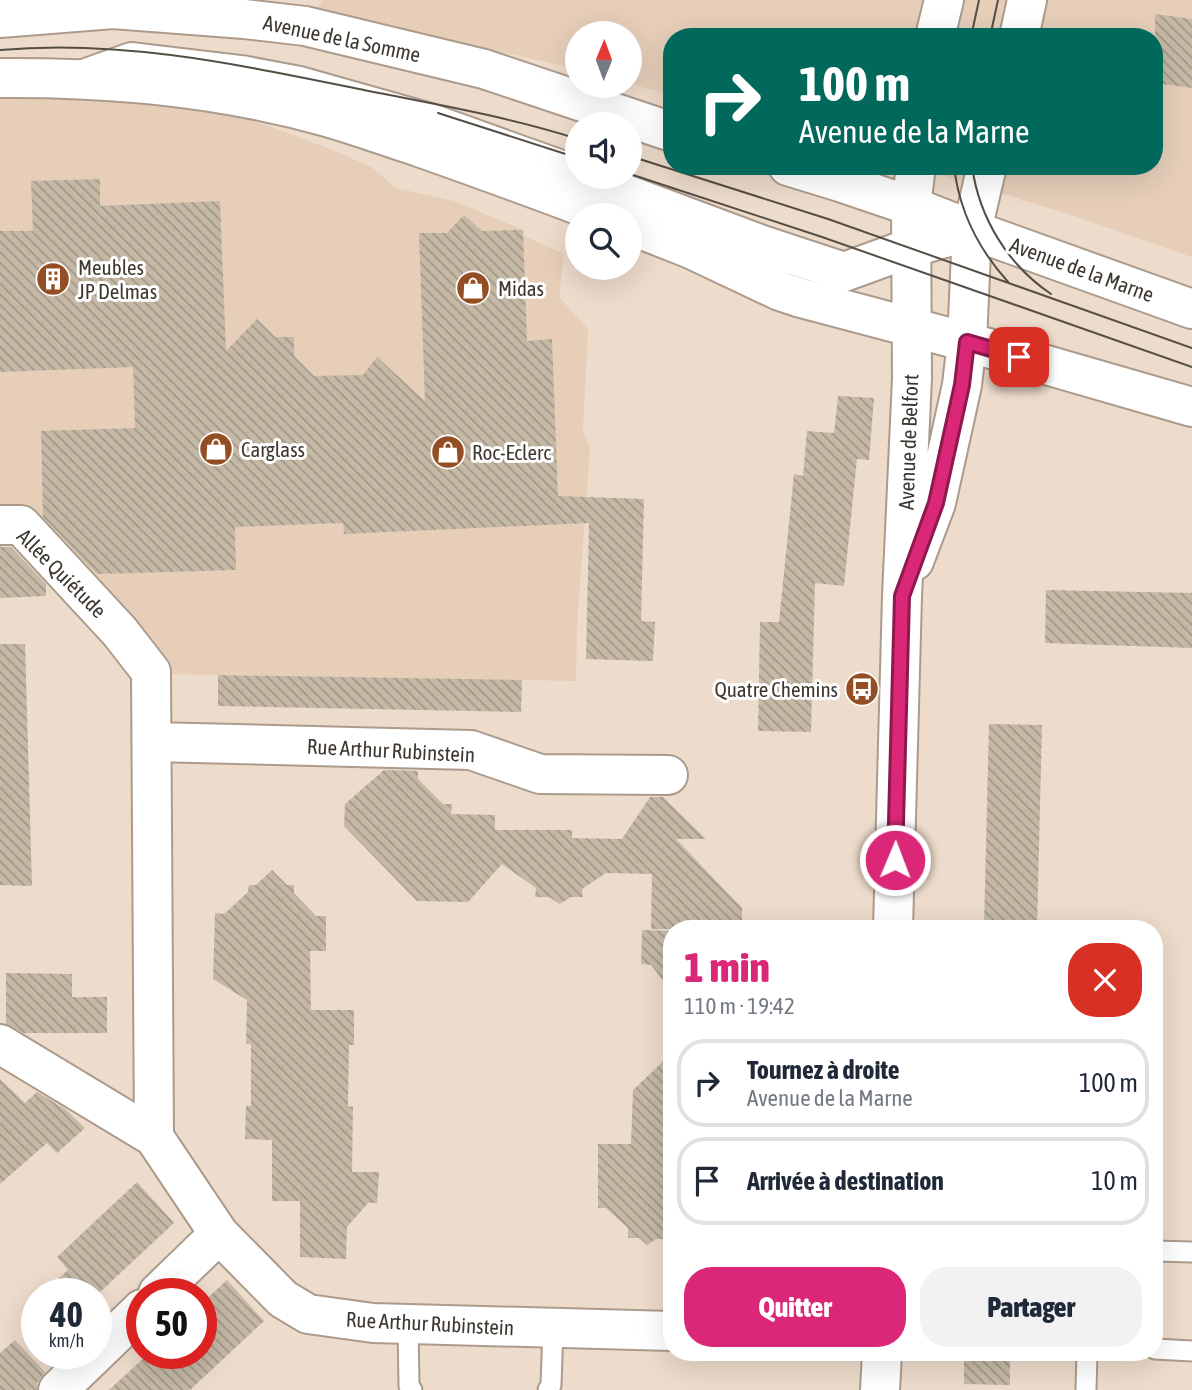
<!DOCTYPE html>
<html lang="fr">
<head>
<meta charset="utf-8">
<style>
	:root { --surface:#fff; --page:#f2f2f3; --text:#1f2937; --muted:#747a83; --line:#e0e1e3; --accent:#db2777 }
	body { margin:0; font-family:"Asap Condensed",sans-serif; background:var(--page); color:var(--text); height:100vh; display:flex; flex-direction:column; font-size:26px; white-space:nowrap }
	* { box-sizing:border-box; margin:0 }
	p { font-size:23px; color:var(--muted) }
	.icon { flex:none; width:38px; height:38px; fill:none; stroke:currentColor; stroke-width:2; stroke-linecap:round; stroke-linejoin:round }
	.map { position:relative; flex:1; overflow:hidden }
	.side { position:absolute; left:663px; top:920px; width:500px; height:441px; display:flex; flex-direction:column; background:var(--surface); border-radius:28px; box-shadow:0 7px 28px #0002 }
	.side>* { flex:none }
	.banner { position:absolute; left:663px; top:28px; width:500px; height:147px; border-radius:28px; box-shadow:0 7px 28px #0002; background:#00695c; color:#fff; overflow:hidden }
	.needle { width:46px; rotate:1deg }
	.tools { position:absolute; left:565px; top:21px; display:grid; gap:14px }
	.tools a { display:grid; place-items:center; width:77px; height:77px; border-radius:50%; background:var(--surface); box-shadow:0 7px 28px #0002; font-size:35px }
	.speed { position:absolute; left:21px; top:1278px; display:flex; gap:14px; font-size:35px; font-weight:700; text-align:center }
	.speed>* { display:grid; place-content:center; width:91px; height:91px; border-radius:50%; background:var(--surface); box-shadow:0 7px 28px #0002; line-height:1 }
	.speed small { font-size:18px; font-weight:400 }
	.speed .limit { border:10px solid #d22; background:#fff; color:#111 }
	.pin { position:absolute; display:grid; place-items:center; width:60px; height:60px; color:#fff; margin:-30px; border-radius:14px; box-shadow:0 4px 10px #0006 }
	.me { position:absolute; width:77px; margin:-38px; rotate:1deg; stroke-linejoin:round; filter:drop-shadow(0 0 5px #0008) }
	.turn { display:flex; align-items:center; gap:24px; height:147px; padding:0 21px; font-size:32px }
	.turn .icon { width:91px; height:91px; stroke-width:2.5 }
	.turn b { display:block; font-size:49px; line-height:60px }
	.round { display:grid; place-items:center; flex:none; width:74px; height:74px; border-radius:28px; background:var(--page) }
	.headline { display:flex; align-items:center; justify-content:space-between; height:119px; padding:0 21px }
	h1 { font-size:42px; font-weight:800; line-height:52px; color:var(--accent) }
	.primary-button { display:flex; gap:14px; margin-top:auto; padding:14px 21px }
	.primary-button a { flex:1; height:80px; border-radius:28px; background:var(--accent); color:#fff; font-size:28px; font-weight:800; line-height:80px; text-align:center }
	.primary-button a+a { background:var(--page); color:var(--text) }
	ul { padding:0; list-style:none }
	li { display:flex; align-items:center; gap:21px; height:88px; margin:0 14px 10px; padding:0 7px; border:4px solid var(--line); border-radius:28px }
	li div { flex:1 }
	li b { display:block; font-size:26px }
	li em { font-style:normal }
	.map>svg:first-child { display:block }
</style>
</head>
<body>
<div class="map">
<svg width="1192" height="1390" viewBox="0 0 1192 1390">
	<defs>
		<pattern id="building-back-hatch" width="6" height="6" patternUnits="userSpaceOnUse" patternTransform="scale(1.75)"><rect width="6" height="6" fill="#c5b9a6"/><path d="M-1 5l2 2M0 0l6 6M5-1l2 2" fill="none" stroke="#a19788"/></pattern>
	</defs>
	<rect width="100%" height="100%" fill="#eddbcb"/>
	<path fill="#e6ceb9" d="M 322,0 L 1192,0 L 1192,257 L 1071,215 L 913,166 L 1155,166 L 1155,37 L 672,37 L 672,95 L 630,84 L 630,33 L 578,33 L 577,69 L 317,10 Z
		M 0,91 L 105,91 L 240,117 L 266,125 L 333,150 L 371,167 L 396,188 L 454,201 L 523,230 L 524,236 L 564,254 L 559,297 L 588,329 L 583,431 L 590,448 L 577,625 L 576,681 L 164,674 L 18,505 L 0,505 Z"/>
	<path fill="url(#building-back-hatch)" d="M 1155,14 L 1192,19 L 1192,88 L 1155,83 Z
		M 100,179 L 100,206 L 220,201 L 226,351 L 257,319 L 275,337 L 294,337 L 294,356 L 314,376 L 363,375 L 377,357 L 425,401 L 419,233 L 447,233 L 464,215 L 482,231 L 523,230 L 527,341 L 552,339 L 558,496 L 644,499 L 641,621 L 655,622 L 653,661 L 586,659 L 589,523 L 344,534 L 343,523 L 235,527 L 236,570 L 98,574 L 92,569 L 43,517 L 41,431 L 135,428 L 133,367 L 0,372 L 0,231 L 33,231 L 31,181 Z
		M 838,396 L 874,398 L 869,460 L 857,459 L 844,586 L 815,583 L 811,732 L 758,731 L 760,622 L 779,622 L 794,474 L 803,476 L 807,431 L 834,433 Z
		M 0,547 L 11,547 L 46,584 L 46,596 L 0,598 Z
		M 1046,590 L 1192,593 L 1192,648 L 1045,643 Z
		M 0,644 L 25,644 L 32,886 L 0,885 Z
		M 218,675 L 522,680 L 521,712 L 218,706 Z
		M 989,724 L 1042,725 L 1037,928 L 984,927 Z
		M 384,770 L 418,771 L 418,779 L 443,804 L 452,804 L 451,814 L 495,815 L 495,830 L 572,830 L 572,838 L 622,839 L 650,797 L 663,797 L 706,839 L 676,839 L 742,908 L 742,929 L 651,929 L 652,874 L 606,873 L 582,889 L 583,897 L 571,897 L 560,904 L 549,897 L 535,897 L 536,888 L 502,864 L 468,902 L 417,901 L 344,826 L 345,804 Z
		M 272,870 L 287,885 L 294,885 L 294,893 L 316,916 L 326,916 L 326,951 L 310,951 L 311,1010 L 354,1010 L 354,1045 L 349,1045 L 348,1106 L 353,1107 L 352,1172 L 379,1172 L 377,1203 L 368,1203 L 347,1227 L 346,1259 L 300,1257 L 300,1201 L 272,1201 L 272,1140 L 245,1139 L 246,1106 L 251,1106 L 251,1044 L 246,1044 L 247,1000 L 213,979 L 215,913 L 224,914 L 248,892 L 249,885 L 256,885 Z
		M 642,930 L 672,931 L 672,992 L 651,965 L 641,964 Z
		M 6,973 L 72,974 L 72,997 L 107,997 L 107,1033 L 23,1033 L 6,1024 Z
		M 672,1053 L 672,1228 L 670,1239 L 656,1239 L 647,1245 L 639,1238 L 628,1238 L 628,1228 L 606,1208 L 598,1208 L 598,1144 L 631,1144 L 633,1090 Z
		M 0,1079 L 25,1103 L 37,1092 L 65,1109 L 85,1128 L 57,1153 L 47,1143 L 0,1184 Z
		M 137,1182 L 174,1223 L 99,1293 L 42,1293 L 68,1270 L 57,1257 Z
		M 227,1280 L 264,1321 L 190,1390 L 109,1390 L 149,1353 L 201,1353 L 201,1304 Z
		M 15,1340 L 45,1372 L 37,1383 L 37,1390 L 0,1390 L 0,1353 Z
		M 964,1353 L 1010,1353 L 1010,1385 L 964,1384 Z"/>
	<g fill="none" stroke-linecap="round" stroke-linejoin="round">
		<g stroke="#ac9b8c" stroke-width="23">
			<path id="lane" d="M 1155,1251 L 1192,1252
				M 408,1324 L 409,1386 L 412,1390
				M 1155,1349 L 1192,1351
				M 548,1390 L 551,1385 L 553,1328
				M 1086,1390 L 1087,1353"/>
		</g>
		<g stroke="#ac9b8c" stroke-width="42">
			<path id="street" d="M 84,79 L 132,62 L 241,75 L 299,86 L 430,123 L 578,176
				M 580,177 L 762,245 L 844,272 L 910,248 L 972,230
				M 0,525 L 21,525 L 120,632 L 151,672 L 154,1137
				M 153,742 L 471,750 L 540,774 L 668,775
				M 0,1044 L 154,1137 L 219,1234 L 283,1299 L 308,1314 L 373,1323 L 672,1331
				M 158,1293 L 219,1234
				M 58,1390 L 142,1309"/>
		</g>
		<g stroke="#ac9b8c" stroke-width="42">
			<path id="secondary" d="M 0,18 L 113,9 L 244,19 L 305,26 L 484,69 L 672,132
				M 935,37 L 944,0
				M 1019,37 L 1027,0
				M 0,78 C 111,77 221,87 327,117 C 358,126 388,137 419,147 C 481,169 543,191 604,215
				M 788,166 L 840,182 L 911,206 L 972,230 L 1192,309
				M 630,225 L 691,249 L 780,291 L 801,298 L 967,342 L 1192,407
				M 914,561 L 936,503 L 962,385 L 967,342 L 972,230 L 987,166
				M 893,929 L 902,596 L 912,378 L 911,206 L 916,166
				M 880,1390 L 882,1353"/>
		</g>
		<use href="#lane" stroke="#fff" stroke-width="19"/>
		<use href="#street" stroke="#fff" stroke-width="38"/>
		<use href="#secondary" stroke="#fff" stroke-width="38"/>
		<path stroke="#554e45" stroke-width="2" d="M 971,37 L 979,0
			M 990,37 L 998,0
			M 0,50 C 122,39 240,65 359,89 C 433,104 506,116 578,139
			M 438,113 L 578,158
			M 630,156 L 828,219 L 1192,348
			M 954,166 C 959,211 978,249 1009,283
			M 972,166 C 979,218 1008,265 1051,294
			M 630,174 L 822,237 L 1192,367"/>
	</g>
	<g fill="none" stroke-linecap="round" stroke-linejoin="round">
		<g stroke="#8e194d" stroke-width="18">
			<path id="route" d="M 895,860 L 902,596 L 936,503 L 962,385 L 967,342 L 1019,357"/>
		</g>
		<use href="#route" stroke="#db2777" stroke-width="12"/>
	</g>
	<defs>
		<g id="building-disc" transform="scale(1.75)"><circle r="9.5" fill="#934e23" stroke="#fff"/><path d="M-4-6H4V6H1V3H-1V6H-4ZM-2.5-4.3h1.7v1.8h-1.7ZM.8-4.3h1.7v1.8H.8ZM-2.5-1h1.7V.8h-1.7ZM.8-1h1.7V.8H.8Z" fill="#fff"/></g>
		<g id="shop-disc" transform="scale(1.75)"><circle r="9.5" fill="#934e23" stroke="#fff"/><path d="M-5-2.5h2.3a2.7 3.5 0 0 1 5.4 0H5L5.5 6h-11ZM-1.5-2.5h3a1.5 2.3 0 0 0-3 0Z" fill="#fff"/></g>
		<g id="bus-disc" transform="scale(1.75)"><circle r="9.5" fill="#934e23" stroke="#fff"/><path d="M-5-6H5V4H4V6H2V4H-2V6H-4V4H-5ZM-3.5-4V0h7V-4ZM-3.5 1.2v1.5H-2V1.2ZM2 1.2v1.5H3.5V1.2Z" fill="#fff"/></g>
	</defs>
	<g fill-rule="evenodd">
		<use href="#building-disc" x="53" y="279"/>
		<use href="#shop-disc" x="473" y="288"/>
		<use href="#shop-disc" x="216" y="449"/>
		<use href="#shop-disc" x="448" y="452"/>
		<use href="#bus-disc" x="862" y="689"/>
	</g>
	<g text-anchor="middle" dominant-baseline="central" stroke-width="6" stroke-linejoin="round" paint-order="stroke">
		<g font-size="21" fill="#3d3730" stroke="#fff">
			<text transform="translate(342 38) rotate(12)">Avenue de la Somme</text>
			<text transform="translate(1082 269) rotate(20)">Avenue de la Marne</text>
			<text transform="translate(908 442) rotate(-88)">Avenue de Belfort</text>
			<text transform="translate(62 573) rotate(45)">Allée Quiétude</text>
			<text transform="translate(391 750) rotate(3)">Rue Arthur Rubinstein</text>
			<text transform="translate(430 1323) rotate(3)">Rue Arthur Rubinstein</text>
		</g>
		<g font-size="21" fill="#3d3730" stroke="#fff" text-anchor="start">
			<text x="78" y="267">Meubles<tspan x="78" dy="24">JP Delmas</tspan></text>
			<text x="498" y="288">Midas</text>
			<text x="241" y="449">Carglass</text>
			<text x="472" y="452">Roc-Eclerc</text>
			<text x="838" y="689" text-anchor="end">Quatre Chemins</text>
		</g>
	</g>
</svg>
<div class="tools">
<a><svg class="needle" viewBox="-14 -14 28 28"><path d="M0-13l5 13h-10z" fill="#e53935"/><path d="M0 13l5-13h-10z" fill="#747a83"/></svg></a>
<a><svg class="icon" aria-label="sound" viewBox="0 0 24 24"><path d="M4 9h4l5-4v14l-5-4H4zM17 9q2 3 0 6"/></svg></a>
<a><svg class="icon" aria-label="search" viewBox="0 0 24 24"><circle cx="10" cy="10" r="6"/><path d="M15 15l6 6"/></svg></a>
</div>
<div class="speed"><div>40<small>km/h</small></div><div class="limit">50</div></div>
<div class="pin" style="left:1019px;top:357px;background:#d93025"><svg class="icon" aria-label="arrive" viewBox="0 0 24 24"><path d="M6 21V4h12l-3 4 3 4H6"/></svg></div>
<svg class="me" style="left:895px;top:860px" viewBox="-20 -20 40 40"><circle r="17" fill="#db2777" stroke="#fff" stroke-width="3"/><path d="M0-11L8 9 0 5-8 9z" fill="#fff"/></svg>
<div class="banner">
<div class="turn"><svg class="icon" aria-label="right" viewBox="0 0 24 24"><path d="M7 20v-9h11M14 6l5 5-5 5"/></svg><div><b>100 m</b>Avenue de la Marne</div></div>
</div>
<section class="side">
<div class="headline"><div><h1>1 min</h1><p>110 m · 19:42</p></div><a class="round" style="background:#d93025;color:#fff"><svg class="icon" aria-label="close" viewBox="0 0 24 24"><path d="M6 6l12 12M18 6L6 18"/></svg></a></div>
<ul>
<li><svg class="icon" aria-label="right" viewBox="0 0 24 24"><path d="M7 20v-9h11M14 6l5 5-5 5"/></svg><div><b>Tournez à droite</b><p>Avenue de la Marne</p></div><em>100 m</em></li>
<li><svg class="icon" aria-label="arrive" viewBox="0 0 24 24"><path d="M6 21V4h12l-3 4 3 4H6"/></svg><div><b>Arrivée à destination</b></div><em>10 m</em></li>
</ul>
<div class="primary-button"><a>Quitter</a><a>Partager</a></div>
</section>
</div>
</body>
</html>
